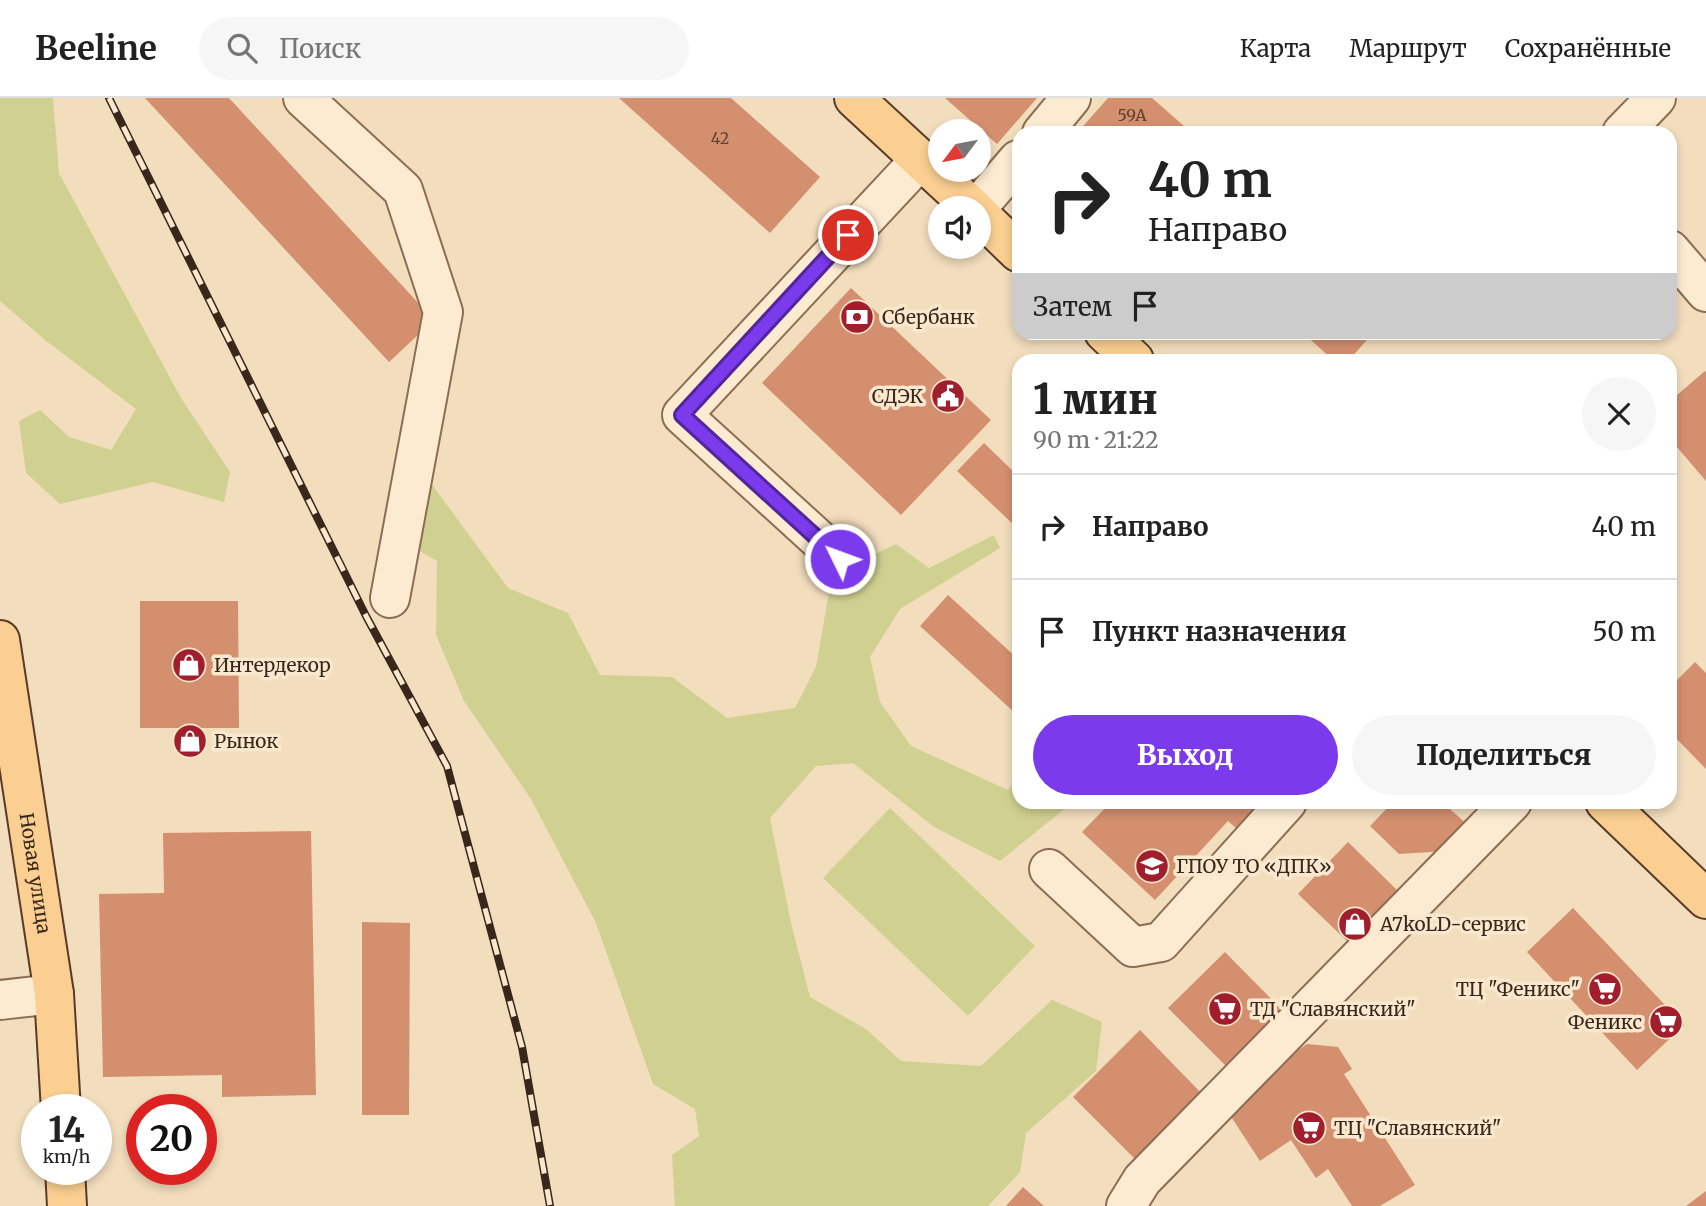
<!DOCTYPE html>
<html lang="ru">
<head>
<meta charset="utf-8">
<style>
	:root { --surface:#fff; --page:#f6f6f6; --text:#222; --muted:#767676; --line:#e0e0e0; --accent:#7c3aed }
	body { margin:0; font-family:Merriweather,serif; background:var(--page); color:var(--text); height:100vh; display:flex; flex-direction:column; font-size:26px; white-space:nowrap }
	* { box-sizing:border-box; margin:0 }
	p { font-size:23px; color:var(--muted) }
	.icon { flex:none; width:38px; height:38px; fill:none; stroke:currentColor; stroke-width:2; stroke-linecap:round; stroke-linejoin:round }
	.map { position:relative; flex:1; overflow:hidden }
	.sheet { position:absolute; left:1012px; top:256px; width:665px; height:455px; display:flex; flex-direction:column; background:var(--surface); border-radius:21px; box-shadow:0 4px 10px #0003 }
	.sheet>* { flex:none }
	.hud { position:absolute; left:1012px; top:28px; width:665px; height:214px; border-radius:21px; box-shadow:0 4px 10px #0003; background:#fff; color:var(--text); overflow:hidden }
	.needle { width:46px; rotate:238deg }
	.fabs { position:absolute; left:928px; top:21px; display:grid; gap:14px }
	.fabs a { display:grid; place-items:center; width:63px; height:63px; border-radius:50%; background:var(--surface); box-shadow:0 4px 10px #0003; font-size:35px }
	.speed { position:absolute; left:21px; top:996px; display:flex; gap:14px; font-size:35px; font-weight:700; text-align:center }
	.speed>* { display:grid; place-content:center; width:91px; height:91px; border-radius:50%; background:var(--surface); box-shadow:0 4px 10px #0003; line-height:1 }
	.speed small { font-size:18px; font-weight:400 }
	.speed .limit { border:10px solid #d22; background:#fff; color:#111 }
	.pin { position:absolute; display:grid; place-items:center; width:60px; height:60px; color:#fff; margin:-30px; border:4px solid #fff; border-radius:50%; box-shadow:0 2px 7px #0007 }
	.me { position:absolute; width:77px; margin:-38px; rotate:312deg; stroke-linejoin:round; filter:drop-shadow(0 0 5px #0008) }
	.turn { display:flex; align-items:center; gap:24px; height:147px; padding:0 21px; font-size:32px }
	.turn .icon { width:91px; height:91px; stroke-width:2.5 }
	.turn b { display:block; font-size:49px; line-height:60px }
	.then { display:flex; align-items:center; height:66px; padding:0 21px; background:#0003; gap:14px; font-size:26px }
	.round { display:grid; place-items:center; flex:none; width:74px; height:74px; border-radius:37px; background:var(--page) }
	.headline { display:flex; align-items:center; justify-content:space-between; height:119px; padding:0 21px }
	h1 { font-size:42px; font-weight:800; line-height:52px }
	.primary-button { display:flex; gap:14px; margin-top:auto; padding:14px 21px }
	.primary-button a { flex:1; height:80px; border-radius:42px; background:var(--accent); color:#fff; font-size:28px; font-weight:800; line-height:80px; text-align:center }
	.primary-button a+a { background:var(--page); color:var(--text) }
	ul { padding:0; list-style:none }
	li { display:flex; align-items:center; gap:21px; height:105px; padding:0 21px; border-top:2px solid var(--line) }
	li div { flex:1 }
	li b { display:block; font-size:26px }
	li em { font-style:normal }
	header { display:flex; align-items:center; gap:42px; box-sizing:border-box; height:98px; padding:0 35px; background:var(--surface); border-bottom:2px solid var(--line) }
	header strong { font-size:33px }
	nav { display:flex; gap:38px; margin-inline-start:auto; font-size:24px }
	.search { width:490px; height:63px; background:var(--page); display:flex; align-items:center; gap:18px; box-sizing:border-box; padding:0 24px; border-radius:38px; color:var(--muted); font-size:26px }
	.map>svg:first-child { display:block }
</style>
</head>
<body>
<header>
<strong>Beeline</strong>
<div class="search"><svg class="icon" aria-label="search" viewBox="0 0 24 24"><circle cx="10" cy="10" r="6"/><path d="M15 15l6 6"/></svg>Поиск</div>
<nav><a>Карта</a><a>Маршрут</a><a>Сохранённые</a></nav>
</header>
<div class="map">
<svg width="1706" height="1108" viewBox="0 0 1706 1108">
	<rect width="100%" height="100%" fill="#f2ddbd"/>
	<path fill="#d0d190" d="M 0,0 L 53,0 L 59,75 L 181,300 L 230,374 L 224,404 L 153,384 L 60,406 L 26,375 L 19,323 L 40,312 L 69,339 L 111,352 L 136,311 L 45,242 L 0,203 Z
		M 430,384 L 508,490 L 568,515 L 600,577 L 672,579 L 727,620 L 795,610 L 816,569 L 832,477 L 896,446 L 929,470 L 994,437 L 1000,450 L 900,511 L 870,559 L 880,604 L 911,648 L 1008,692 L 1018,678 L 1018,704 L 1068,704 L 1067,709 L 1000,763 L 934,729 L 853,665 L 816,668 L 770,720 L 791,825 L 810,899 L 866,931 L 901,963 L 981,968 L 1052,902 L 1102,924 L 1096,973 L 1026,1035 L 1020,1074 L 988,1108 L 675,1108 L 672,1057 L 699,1038 L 695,1011 L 653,986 L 596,825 L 531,701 L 464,603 L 436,537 L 437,463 L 402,443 Z
		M 890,710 L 1035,848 L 968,918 L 823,780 Z"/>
	<path fill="#d48f6f" d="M 145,0 L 229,0 L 434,222 L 389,264 Z
		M 619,0 L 731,0 L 820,79 L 770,135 Z
		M 945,0 L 1037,0 L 997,46 Z
		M 1108,0 L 1152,0 L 1192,35 L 1077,35 Z
		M 851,190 L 991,322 L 901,417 L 762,285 Z
		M 1302,234 L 1374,234 L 1349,262 L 1333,262 Z
		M 1705,273 L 1706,274 L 1706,383 L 1670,341 L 1670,303 Z
		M 984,345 L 1018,378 L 1018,426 L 1016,429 L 957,373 Z
		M 948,497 L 1018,561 L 1018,611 L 1015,615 L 920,528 Z
		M 140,503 L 238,503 L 239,630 L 140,630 Z
		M 1695,564 L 1706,575 L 1706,671 L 1670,634 L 1670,589 Z
		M 1111,704 L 1262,704 L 1237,731 L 1228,723 L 1155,802 L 1082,734 Z
		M 1393,704 L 1442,704 L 1469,728 L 1446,753 L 1399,756 L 1370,728 Z
		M 311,733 L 316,997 L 222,999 L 222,977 L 103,979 L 99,796 L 164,795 L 163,735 Z
		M 1348,744 L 1398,793 L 1348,844 L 1298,796 Z
		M 1573,810 L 1684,927 L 1637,972 L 1527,854 Z
		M 362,824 L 410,825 L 409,1017 L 362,1017 Z
		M 1225,854 L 1282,912 L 1226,968 L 1168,910 Z
		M 1140,932 L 1204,998 L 1138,1064 L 1073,999 Z
		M 1307,946 L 1338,949 L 1352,971 L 1344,976 L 1415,1087 L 1380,1108 L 1352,1108 L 1328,1071 L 1316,1080 L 1291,1042 L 1260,1063 L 1230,1017 L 1243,990 Z
		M 1023,1089 L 1044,1108 L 1006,1108 Z
		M 1706,1093 L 1706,1108 L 1686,1108 Z"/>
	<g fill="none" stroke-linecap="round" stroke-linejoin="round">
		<g stroke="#8c6d54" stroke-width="42">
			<path id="minor" d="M 303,0 L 403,92 L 443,214 L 390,500
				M 1042,35 L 1071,0
				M 1622,35 L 1656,0
				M 977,110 L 1018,62
				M 1670,152 L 1706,194
				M 840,461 L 682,317 L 920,62
				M 1049,771 L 1133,849 L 1161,844 L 1287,704
				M 0,902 L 54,896
				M 1126,1108 L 1142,1082 L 1512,704"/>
		</g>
		<g stroke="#593b2a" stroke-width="42">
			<g id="major">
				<path d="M 854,0 L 973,110"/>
				<path d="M 978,115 L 1018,154"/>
				<path d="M 1104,234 L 1134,262"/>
				<path id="s1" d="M 0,542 L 54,896 L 61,1012"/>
				<path d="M 1605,704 L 1706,801"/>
				<path d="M 65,1071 L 67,1108"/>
			</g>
		</g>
		<use href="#minor" stroke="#fcebd1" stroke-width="38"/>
		<use href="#major" stroke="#facf91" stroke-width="38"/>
		<g stroke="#3a271b" stroke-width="8">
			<path id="rail" d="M 109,0 L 366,518 L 447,668 L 522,949 L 550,1108"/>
		</g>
		<use href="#rail" stroke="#f9e8ce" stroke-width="5" stroke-dasharray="16" stroke-linecap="butt"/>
	</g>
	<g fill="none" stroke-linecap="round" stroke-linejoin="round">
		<g stroke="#51269a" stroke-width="18">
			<path id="route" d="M 840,461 L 682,317 L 848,137"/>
		</g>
		<use href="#route" stroke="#7c3aed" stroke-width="12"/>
	</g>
	<defs>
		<g id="bank-disc" transform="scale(1.75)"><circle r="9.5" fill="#a11f2c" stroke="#f9e8ce"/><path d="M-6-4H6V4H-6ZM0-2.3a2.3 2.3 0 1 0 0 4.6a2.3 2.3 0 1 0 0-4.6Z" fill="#fff"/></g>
		<g id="civic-disc" transform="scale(1.75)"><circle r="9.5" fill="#a11f2c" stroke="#f9e8ce"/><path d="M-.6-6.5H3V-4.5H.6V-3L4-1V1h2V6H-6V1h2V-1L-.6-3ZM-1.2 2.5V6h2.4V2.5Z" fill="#fff"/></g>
		<g id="shop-disc" transform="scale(1.75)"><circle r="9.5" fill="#a11f2c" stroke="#f9e8ce"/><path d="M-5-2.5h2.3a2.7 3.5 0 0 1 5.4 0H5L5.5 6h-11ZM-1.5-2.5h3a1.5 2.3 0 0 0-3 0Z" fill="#fff"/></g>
		<g id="university-disc" transform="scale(1.75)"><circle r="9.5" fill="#a11f2c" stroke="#f9e8ce"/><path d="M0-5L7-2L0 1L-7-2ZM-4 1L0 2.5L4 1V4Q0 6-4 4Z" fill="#fff"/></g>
		<g id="supermarket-disc" transform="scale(1.75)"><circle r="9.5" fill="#a11f2c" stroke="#f9e8ce"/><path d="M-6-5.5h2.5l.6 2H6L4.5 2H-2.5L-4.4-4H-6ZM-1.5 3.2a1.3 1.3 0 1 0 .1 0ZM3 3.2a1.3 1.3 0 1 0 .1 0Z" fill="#fff"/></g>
	</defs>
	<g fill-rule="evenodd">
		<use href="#bank-disc" x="857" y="219"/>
		<use href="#civic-disc" x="948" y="298"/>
		<use href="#shop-disc" x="189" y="567"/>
		<use href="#shop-disc" x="190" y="643"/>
		<use href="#university-disc" x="1152" y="768"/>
		<use href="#shop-disc" x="1355" y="826"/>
		<use href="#supermarket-disc" x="1605" y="891"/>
		<use href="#supermarket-disc" x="1225" y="911"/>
		<use href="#supermarket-disc" x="1666" y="924"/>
		<use href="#supermarket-disc" x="1309" y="1030"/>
	</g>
	<g text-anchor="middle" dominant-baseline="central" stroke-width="7" stroke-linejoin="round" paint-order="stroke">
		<g font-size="16" fill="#604130">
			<text x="1132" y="17">59А</text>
			<text x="720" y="40">42</text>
		</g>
		<g font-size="19" fill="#3a271b" stroke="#f9e8ce" text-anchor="start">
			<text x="882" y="219">Сбербанк</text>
			<text x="923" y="298" text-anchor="end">СДЭК</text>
			<text x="214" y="567">Интердекор</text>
			<text x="214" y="643">Рынок</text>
			<text x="1176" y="768">ГПОУ ТО «ДПК»</text>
			<text x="1380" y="826">A7koLD-сервис</text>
			<text x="1580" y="891" text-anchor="end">ТЦ "Феникс"</text>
			<text x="1250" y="911">ТД "Славянский"</text>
			<text x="1642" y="924" text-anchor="end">Феникс</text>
			<text x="1334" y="1030">ТЦ "Славянский"</text>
		</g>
		<g font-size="19" fill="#3a271b" stroke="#f9e8ce">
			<text stroke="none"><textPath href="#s1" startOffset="236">Новая улица</textPath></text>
		</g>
	</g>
</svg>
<div class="fabs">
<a><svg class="needle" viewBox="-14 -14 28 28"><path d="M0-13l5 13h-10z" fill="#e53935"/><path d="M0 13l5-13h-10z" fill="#767676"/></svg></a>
<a><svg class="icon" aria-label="sound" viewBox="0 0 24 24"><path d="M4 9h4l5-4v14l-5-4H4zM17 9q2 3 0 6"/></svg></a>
</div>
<div class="speed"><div>14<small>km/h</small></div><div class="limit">20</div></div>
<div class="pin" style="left:848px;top:137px;background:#d93025"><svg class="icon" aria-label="arrive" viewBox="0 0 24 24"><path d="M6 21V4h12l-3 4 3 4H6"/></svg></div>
<svg class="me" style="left:840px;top:461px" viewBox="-20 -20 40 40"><circle r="17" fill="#7c3aed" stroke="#fff" stroke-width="3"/><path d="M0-11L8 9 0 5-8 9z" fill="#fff"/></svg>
<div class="hud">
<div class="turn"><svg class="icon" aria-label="right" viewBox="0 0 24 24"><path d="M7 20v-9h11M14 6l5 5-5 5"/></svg><div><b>40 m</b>Направо</div></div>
<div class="then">Затем<svg class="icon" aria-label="arrive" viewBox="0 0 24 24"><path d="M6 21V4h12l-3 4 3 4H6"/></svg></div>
</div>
<section class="sheet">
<div class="headline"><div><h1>1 мин</h1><p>90 m · 21:22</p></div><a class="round"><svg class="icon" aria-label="close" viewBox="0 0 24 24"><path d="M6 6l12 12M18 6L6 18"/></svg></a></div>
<ul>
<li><svg class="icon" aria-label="right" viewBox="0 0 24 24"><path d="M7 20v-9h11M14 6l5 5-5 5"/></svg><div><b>Направо</b></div><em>40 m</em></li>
<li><svg class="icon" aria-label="arrive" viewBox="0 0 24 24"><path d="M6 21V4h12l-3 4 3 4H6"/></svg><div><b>Пункт назначения</b></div><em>50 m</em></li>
</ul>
<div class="primary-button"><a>Выход</a><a>Поделиться</a></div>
</section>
</div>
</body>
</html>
